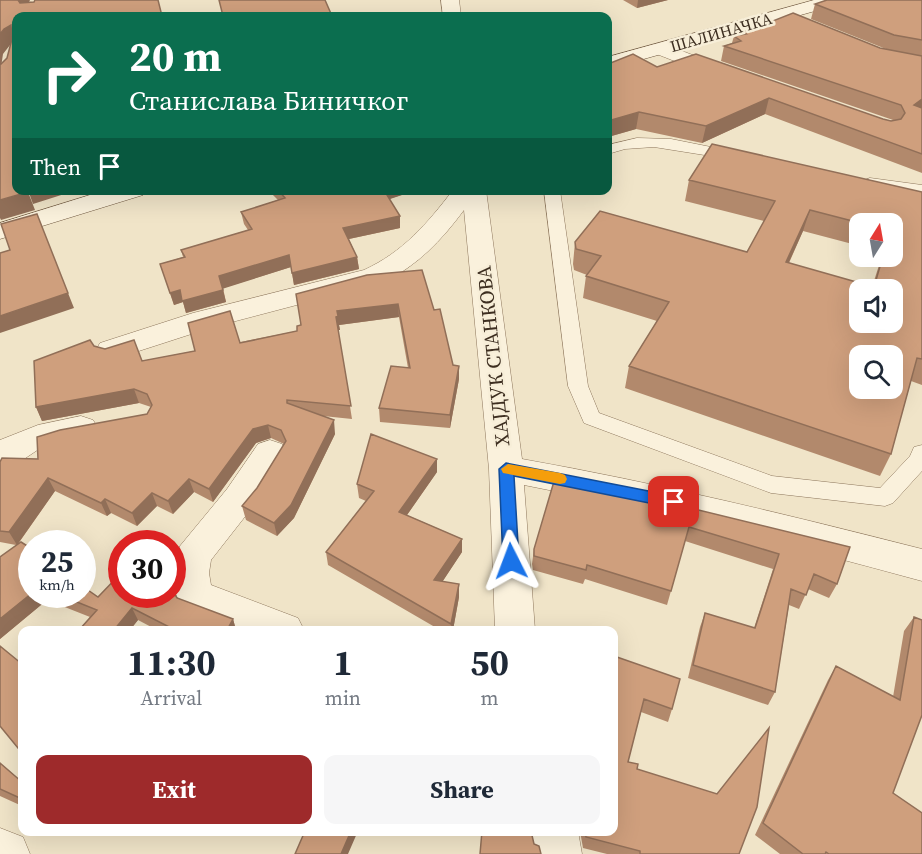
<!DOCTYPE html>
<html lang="en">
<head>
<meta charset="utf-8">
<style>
	:root { --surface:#fff; --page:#f6f6f7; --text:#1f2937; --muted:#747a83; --accent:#9e2a2b }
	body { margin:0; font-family:"Source Serif 4",serif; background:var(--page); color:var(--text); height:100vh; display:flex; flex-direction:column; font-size:22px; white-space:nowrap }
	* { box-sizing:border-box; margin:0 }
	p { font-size:20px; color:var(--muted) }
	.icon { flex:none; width:33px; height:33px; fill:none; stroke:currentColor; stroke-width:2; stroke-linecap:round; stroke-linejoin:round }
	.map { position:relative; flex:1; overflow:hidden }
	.drawer { position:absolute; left:18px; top:626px; width:600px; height:210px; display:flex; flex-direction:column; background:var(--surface); border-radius:12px; box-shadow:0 6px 24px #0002 }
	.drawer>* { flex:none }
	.banner { position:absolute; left:12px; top:12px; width:600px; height:183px; border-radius:12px; box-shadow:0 6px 24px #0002; background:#0b6e4f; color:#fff; overflow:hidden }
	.needle { width:39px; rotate:11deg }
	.fabs { position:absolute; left:849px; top:213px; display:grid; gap:12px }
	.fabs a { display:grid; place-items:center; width:54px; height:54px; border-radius:12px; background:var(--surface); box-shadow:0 6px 24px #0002; font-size:30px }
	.speed { position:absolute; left:18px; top:530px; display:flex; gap:12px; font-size:30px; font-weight:700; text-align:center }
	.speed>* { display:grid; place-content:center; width:78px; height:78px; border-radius:50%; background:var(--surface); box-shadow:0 6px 24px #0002; line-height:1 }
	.speed small { font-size:15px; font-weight:400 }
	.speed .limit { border:9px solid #d22; background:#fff; color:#111 }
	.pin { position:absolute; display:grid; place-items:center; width:51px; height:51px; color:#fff; margin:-26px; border-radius:12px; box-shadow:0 3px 9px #0006 }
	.me { position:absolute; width:66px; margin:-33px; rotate:357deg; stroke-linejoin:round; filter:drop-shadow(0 0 4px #0008) }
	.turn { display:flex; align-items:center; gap:21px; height:126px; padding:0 18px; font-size:27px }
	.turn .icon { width:78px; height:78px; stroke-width:2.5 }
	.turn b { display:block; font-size:42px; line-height:51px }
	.then { display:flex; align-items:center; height:57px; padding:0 18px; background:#0003; gap:12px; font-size:22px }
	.eta { display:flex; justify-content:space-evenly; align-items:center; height:102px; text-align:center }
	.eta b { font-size:36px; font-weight:700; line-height:42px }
	.primary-button { display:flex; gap:12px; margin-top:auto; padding:12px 18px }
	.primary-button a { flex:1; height:69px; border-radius:12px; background:var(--accent); color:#fff; font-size:24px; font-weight:700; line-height:69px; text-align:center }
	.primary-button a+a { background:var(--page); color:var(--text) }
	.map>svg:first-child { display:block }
</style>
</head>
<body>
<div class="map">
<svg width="922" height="854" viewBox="0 0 922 854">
	<rect width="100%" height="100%" fill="#f0e4c8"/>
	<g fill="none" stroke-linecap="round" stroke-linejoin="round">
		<g stroke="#8d765c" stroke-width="1">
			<path id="service" d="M 637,138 L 671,139 L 741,153 L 743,156 L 736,160 L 654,147 L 625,149 L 608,154 L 608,145 Z
				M 870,178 L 922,185 L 922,195 L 865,186 L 862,183 L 865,180 Z
				M 544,190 L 560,190 L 588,386 L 599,413 L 772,476 L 880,488 L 910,456 L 914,447 L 922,445 L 922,471 L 893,503 L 885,506 L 771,493 L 584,423 L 568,386 Z"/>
		</g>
		<g stroke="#8d765c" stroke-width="1">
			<path id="minor" d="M 441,0 L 459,0 L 461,16 L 443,16 Z
				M 661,43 L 732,70 L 735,74 L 732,78 L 718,78 L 654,53 L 651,49 L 654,45 Z
				M 453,190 L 486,190 L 522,459 C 657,483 789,515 922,549 L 922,581 C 790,545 659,511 524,485 L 535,630 L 495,630 L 489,469 L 464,210 C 441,241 418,265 384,282 L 213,327 L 111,360 L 100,357 L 96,350 L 100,343 L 193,313 L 364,270 C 403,252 427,224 453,190 Z
				M 81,416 L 93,420 L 98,428 L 93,436 L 39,449 L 12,467 L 0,471 L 0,440 L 38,425 Z
				M 270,440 L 282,444 L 287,453 L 258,500 L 211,560 L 209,573 L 211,585 L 298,618 L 304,630 L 238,630 L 183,609 L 172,586 L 172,562 L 180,546 L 227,489 L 258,444 Z
				M 0,828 L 23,837 L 30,854 L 0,854 Z
				M 530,831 L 578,831 L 582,854 L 534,854 Z"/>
		</g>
		<g stroke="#6f573f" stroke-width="1">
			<path id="secondary" d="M 814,0 L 843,0 L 840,4 L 608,69 L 608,57 Z
				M 106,190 L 146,190 L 143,195 L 0,239 L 0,223 Z"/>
		</g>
		<use href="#service" fill="#faf1dc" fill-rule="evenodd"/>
		<use href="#minor" fill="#faf1dc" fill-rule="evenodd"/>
		<use href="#secondary" fill="#faf1dc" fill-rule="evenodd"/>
	</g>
	<path fill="#b2896c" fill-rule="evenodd" d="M 623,0 L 668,0 L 637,8 Z
		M 922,0 L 922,173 L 765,114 L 702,143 L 636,129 L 608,137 L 608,64 L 657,67 L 891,121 L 893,120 L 721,61 L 724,46 L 732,43 L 734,36 L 742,35 L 742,32 L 759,28 L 760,26 L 886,49 L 811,19 L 815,4 Z
		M 689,180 L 922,192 L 922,385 L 911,381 L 891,454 L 880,476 L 625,388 L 629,366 L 657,321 L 583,298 L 586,276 L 587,275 L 574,270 L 573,264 L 575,242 L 747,252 L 764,221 L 685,201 ZM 860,224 L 892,224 L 892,256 L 882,256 L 872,287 L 789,263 L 803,231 L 860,246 Z
		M 268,190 L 417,190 L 389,199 L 400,216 L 400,228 L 349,239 L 357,257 L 359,269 L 294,285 L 291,267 L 223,288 L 226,302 L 186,313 L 183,302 L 174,305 L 160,264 L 183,257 L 181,250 L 248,230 L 244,224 L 241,212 L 278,200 Z
		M 296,294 L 434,310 L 453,365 L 459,366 L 459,379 L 450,428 L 380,422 L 379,408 L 408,368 L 399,317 L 339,325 L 340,330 L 338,330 L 352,419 L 323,416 L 335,434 L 294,518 L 277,536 L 246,520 L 242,506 L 257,488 L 284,444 L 271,438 L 256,443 L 213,502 L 194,492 L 173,514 L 157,506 L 137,526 L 111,513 L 107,516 L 55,491 L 18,544 L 32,594 L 82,594 L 98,597 L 177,598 L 233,619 L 236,630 L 157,630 L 138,620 L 130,630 L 79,630 L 90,617 L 47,600 L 0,639 L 16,545 L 0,542 L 0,462 L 38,459 L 147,414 L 151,407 L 139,403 L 42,421 L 36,407 L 94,346 L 142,361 L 297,331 L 301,325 Z
		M 437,472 L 407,515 L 462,539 L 462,552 L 442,582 L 459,584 L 459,597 L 453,630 L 440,630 L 328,565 L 326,552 L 366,501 L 359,498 L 357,484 Z
		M 555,478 L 850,547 L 837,584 L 829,598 L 808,589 L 799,609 L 789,605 L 775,692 L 768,705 L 688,678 L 700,627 L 705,613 L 754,628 L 773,569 L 685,541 L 667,605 L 585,579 L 583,584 L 533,570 L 532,564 L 534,549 Z
		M 914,617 L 893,793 L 922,854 L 780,854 L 755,835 L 828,680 L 836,666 L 893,697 L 904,631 Z
		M 614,656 L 672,709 L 668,722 L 641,712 L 628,762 L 739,854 L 607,854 L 583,848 L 580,831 L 614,831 Z
		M 0,763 L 22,782 L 22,806 L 0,796 Z"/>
	<path fill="#916f58" d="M 18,0 L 30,0 L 23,15 Z
		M 638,0 L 668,0 L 637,8 Z
		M 11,25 L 16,41 L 10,45 L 3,54 L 0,74 L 0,34 L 4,29 Z
		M 769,98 L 765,114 L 702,143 L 706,126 Z
		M 922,99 L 922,111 L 914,105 Z
		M 639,112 L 636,129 L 608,137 L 608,121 Z
		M 28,190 L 77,190 L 33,204 Z
		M 383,190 L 417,190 L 384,201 Z
		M 28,192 L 35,210 L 1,220 L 0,218 L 0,200 Z
		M 810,210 L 803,231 L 779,284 L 786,262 Z
		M 400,216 L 400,228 L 344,240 L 343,228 Z
		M 289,255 L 291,267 L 222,289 L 219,276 Z
		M 357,257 L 359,269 L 294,285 L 292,273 Z
		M 180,290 L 223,290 L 226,302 L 186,313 L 183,302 L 174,305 L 170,293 Z
		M 68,293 L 74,308 L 0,333 L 0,316 Z
		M 398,304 L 399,317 L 339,325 L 340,330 L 337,330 L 336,317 L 337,311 Z
		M 459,366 L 459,379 L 450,428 L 450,415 Z
		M 134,389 L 139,403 L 42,421 L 36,407 Z
		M 334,420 L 335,434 L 294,518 L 277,536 L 274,523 Z
		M 268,425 L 271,438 L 256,443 L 213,502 L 209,489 L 253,429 Z
		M 437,459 L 437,472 L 400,525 L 399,512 Z
		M 48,478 L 55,491 L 17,545 L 9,532 Z
		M 189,479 L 194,492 L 173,514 L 168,501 Z
		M 152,493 L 157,506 L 137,526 L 132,513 Z
		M 105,499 L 111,513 L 107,516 L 101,503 Z
		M 462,539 L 462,552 L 435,593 L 434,580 Z
		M 459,584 L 459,597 L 453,630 L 452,630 L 451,624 Z
		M 32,593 L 44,594 L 47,600 L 0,639 L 0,619 Z
		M 132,608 L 138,620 L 130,630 L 114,630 Z
		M 233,619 L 236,630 L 227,630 Z
		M 351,831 L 358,831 L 348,854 L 341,854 Z"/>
	<path fill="#cf9f7d" stroke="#916f58" stroke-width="1.5" fill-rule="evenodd" d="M 0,0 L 18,0 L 20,3 L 34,2 L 35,0 L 158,0 L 162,16 L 16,16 L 16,190 L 28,190 L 28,192 L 0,200 L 0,65 L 7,58 L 12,39 L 11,25 L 4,29 L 0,34 Z
		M 219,0 L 325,0 L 332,16 L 223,16 Z
		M 827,0 L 922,0 L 922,40 L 894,35 L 815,4 Z
		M 793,13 L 880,48 L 922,56 L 922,99 L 914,105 L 922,108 L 922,154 L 769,98 L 706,126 L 639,112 L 608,121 L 608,64 L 633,54 L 657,67 L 696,54 L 883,119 L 891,121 L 901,119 L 905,113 L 901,105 L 724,46 L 741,41 L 734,36 L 746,34 L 742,32 L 762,28 L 760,26 Z
		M 712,144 L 922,192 L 922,359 L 917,358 L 891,454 L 629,366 L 669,302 L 586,276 L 601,256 L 576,249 L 575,242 L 600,211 L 747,252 L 775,201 L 689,180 ZM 810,210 L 864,224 L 892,224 L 892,256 L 883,256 L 874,287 L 786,262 ZM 860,290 L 892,290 L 892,322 L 860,322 ZM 860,356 L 892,356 L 892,388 L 860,388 Z
		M 278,190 L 384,190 L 400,216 L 343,228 L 357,257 L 292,273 L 289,255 L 219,276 L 223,290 L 182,301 L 180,290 L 170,293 L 160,264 L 185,257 L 181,250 L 252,229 L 241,212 L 285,198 Z
		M 37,214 L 68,293 L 0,316 L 0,253 L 10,250 L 1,224 Z
		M 422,270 L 434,310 L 440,309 L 453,365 L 459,366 L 450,415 L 379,408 L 391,366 L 410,368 L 398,304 L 337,311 L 338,316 L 336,317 L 351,406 L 287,400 L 287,403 L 334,420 L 291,505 L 274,523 L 242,506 L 257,488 L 286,441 L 281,430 L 268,425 L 253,429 L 209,489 L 189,479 L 168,501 L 152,493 L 132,513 L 105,499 L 101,503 L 48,478 L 9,532 L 0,531 L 0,462 L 2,458 L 38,459 L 37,437 L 60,430 L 147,414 L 152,405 L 147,394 L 134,389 L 36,407 L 34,361 L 90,340 L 94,346 L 105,349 L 134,340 L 142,361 L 195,351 L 188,323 L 230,311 L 240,343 L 297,331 L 297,326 L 301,325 L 296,294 L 367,275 Z
		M 371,434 L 437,459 L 399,512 L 462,539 L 434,580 L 459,584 L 451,624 L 326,552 L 374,491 L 357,484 Z
		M 555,478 L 678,505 L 850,547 L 837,584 L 814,574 L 806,595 L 791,589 L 775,692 L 693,665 L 705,613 L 755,628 L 779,554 L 689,527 L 671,591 L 587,565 L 586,570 L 534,556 L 534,549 Z
		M 21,542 L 32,549 L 32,593 L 0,619 L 0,557 Z
		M 122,572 L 122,594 L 172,594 L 172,590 L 177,598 L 233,619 L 227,630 L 175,630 L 132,608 L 114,630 L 79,630 L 97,610 L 57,594 L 82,594 L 82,586 L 98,597 Z
		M 914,617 L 922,620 L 922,715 L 893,793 L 922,813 L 922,854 L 829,854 L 826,852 L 825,854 L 803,854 L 763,823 L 836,666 L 900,700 Z
		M 0,646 L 22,664 L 22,753 L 0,726 Z
		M 614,656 L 680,679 L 672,709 L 644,699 L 628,762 L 638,764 L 637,769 L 717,794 L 769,728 L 757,807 L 739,854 L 640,854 L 640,851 L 586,837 L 585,831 L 614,831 Z
		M 0,763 L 22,782 L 22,799 L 0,789 Z
		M 305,831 L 351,831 L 341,854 L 295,854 Z
		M 482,831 L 531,831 L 534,844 L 539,846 L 541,854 L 480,854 Z"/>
	<path fill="#1a73e8" stroke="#114b97" stroke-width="1.5" d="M 506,463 L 674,496 L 679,498 L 681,502 L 679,506 L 674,508 L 514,476 L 519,561 L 516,565 L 511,567 L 505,565 L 503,561 L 499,469 Z"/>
	<path fill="#f59e0b" d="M 508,464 L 560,473 L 565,475 L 567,479 L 565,483 L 560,484 L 503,473 L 501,469 Z"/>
	<g text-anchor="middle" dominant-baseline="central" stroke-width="5" stroke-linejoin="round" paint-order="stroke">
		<g font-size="16" fill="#3d2e20" stroke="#f7eed8">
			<text transform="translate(721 32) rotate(-16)">ШАЛИНАЧКА</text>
		</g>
		<g font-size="20" fill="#3d2e20" stroke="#f7eed8">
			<text transform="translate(493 356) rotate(-96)">ХАЈДУК СТАНКОВА</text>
		</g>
	</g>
</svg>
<div class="fabs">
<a><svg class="needle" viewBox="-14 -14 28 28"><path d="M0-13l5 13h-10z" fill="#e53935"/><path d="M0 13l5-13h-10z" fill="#747a83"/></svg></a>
<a><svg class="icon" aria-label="sound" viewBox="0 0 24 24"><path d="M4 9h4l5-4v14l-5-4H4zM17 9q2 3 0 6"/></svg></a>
<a><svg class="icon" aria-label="search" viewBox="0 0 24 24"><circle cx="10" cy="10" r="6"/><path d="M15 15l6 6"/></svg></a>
</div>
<div class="speed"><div>25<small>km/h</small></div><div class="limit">30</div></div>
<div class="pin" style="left:674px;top:502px;background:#d93025"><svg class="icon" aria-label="arrive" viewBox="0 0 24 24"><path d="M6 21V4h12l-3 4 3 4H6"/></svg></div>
<svg class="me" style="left:511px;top:561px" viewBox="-20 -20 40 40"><path d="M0-17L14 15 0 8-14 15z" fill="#1a73e8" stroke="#fff" stroke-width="4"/></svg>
<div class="banner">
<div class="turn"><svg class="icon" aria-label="right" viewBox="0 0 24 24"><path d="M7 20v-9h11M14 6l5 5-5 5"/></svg><div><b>20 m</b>Станислава Биничког</div></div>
<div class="then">Then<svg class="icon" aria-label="arrive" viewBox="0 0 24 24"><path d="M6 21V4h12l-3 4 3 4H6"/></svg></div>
</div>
<section class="drawer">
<div class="eta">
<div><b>11:30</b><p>Arrival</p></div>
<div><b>1</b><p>min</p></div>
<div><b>50</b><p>m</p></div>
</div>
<div class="primary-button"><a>Exit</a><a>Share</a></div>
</section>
</div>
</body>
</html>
